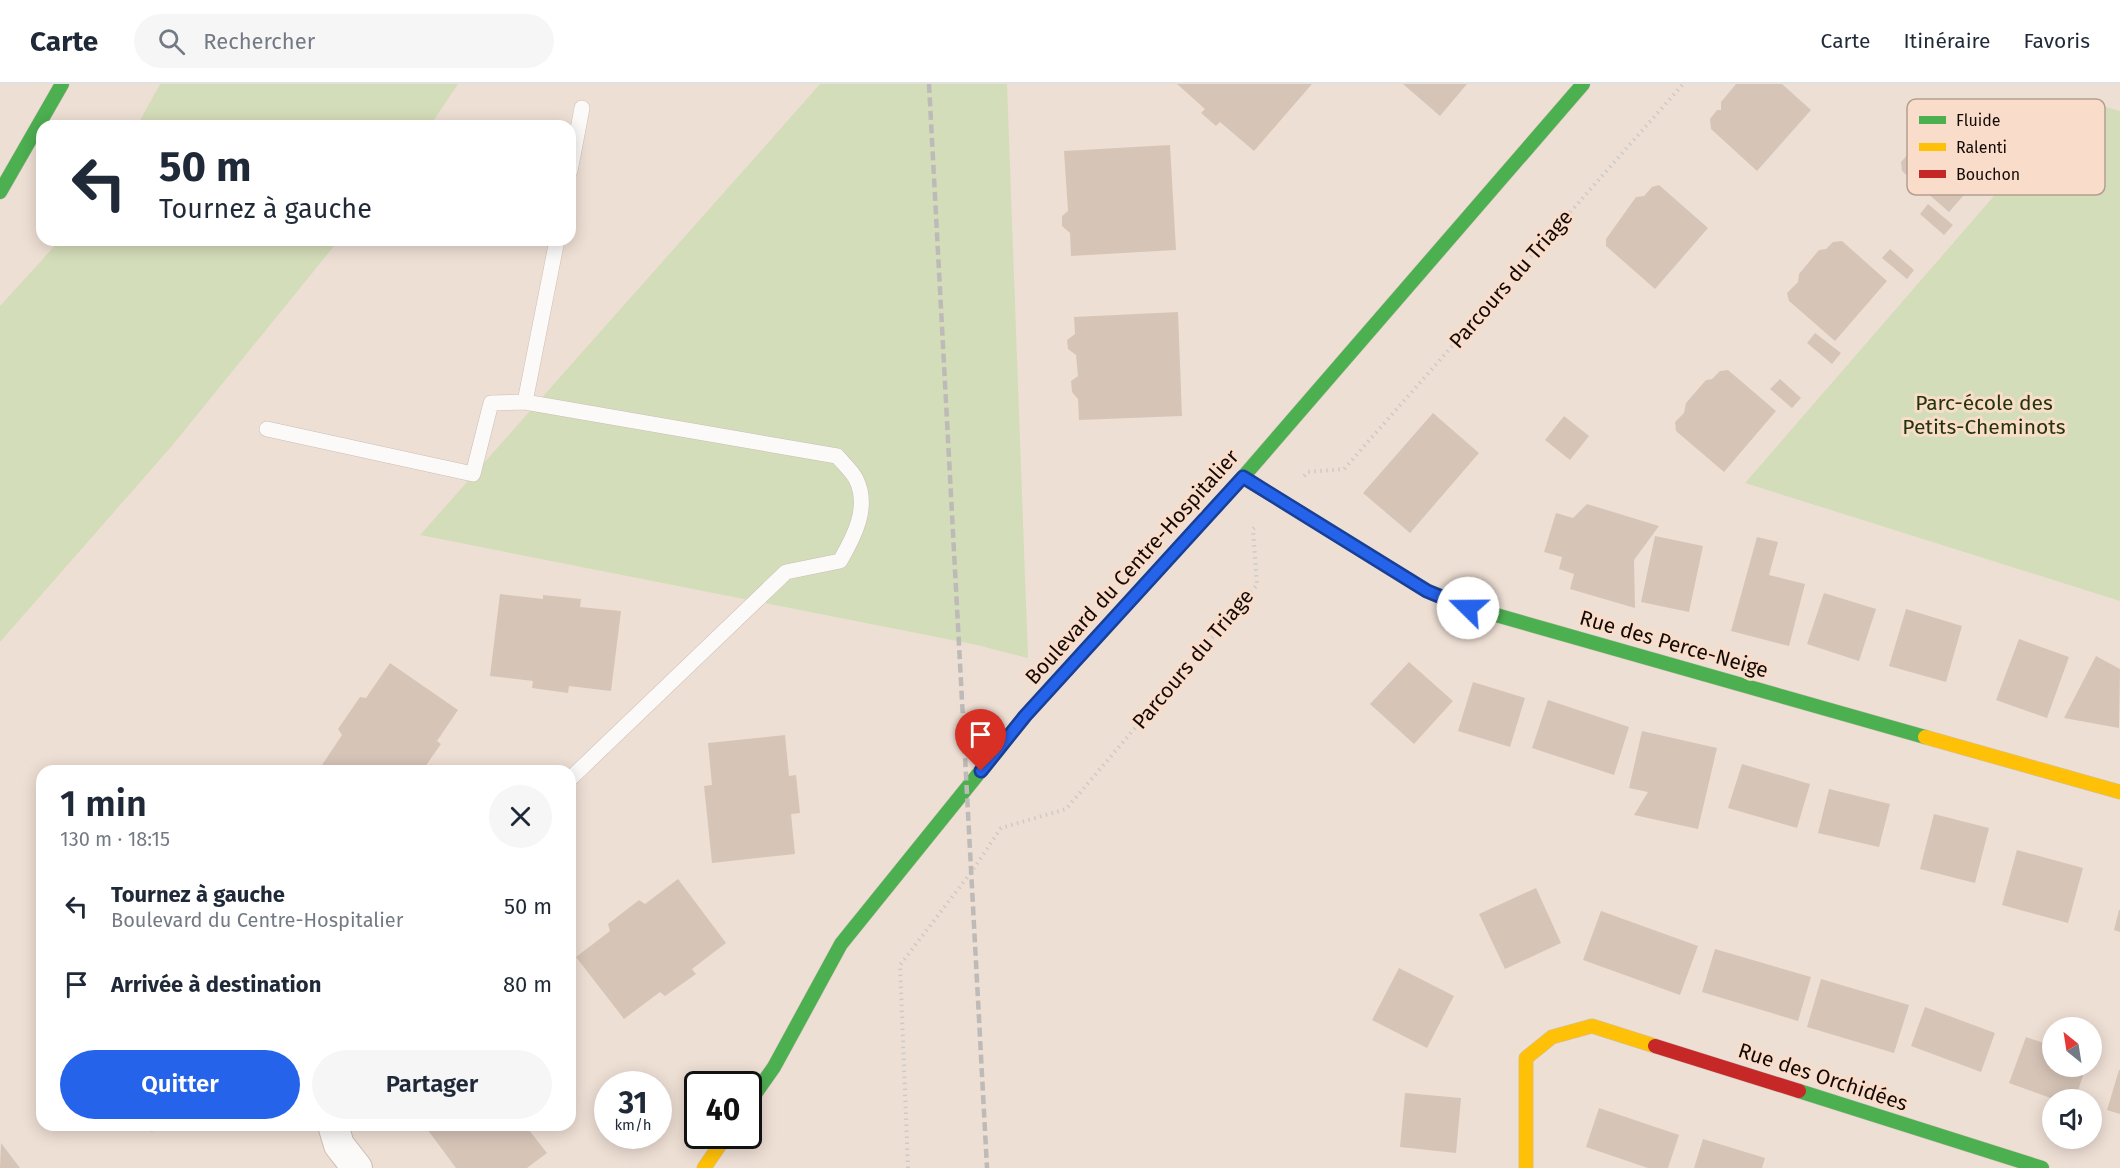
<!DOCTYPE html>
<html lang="fr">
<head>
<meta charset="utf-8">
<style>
	:root { --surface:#fff; --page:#f6f6f7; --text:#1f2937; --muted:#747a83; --line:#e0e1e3; --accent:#2563eb }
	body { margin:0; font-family:"Fira Sans",sans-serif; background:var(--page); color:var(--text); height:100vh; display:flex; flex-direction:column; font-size:22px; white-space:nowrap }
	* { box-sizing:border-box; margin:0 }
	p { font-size:20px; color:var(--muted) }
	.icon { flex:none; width:33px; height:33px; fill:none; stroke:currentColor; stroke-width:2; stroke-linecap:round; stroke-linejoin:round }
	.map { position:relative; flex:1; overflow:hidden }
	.drawer { position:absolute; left:36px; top:681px; width:540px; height:366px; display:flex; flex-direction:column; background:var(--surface); border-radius:18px; box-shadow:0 3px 15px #0003 }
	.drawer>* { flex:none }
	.hud { position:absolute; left:36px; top:36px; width:540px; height:126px; border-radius:18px; box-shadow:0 3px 15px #0003; background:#fff; color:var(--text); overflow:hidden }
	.needle { width:39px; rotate:330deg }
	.fabs { position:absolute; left:2042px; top:933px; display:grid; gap:12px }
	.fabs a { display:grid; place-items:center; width:60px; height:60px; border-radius:50%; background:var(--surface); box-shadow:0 3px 15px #0003; font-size:30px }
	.speed { position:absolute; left:594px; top:987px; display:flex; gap:12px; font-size:30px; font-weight:700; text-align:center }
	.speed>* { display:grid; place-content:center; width:78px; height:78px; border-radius:50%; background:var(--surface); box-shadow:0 3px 15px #0003; line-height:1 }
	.speed small { font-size:15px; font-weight:400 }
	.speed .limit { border:3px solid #111; border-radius:9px; background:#fff; color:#111 }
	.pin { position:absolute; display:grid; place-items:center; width:51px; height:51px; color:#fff; margin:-62px -26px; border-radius:50% 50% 50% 0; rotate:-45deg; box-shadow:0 0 6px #0007 }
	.pin .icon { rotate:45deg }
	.me { position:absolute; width:66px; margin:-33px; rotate:292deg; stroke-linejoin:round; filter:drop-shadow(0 0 4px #0008) }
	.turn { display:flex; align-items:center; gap:21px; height:126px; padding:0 24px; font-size:27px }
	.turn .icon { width:78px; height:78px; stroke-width:2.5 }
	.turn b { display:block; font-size:42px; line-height:51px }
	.round { display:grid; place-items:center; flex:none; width:63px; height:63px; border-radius:32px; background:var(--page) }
	.overview { display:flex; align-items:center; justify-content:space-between; height:102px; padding:0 24px }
	h1 { font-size:36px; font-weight:600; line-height:45px }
	.action { display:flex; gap:12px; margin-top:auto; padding:12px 24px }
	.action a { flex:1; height:69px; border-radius:36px; background:var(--accent); color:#fff; font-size:24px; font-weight:600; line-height:69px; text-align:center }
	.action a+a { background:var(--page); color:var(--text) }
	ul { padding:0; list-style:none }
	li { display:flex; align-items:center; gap:18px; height:78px; padding:0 24px }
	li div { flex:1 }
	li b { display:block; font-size:22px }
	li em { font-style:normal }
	header { display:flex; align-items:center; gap:36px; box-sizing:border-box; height:84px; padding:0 30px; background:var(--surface); border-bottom:2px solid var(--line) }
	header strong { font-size:28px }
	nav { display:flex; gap:33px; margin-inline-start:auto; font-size:21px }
	.search { width:420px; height:54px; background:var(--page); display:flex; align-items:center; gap:15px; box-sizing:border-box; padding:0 21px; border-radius:33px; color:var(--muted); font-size:22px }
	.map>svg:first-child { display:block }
</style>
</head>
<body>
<header>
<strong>Carte</strong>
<div class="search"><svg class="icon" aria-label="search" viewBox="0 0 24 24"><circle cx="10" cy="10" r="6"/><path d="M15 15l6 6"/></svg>Rechercher</div>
<nav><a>Carte</a><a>Itinéraire</a><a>Favoris</a></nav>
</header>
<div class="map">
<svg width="2120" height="1084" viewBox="0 0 2120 1084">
	<rect width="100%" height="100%" fill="#eedfd4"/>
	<path fill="#d4ddb9" d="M 160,0 L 458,0 L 430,42 L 137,42 Z
		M 820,0 L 1007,0 L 1028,574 L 977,561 L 420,451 Z
		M 2078,15 L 2120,27 L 2120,517 L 1745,399 Z
		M 60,156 L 339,156 L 171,363 L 0,558 L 0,222 Z"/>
	<path fill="#d6c4b7" d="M 1177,0 L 1312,0 L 1254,67 L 1220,38 L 1216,42 L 1201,29 L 1205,25 Z
		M 1403,0 L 1467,0 L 1440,32 Z
		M 1736,0 L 1782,0 L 1811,26 L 1757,87 L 1711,45 L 1710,35 L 1717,26 L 1721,26 L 1721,18 Z
		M 1947,27 L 1955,27 L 2002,68 L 1949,128 L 1902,87 L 1901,78 L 1909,69 L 1912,68 L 1911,60 L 1931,38 L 1937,37 Z
		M 1170,61 L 1176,166 L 1071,172 L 1070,149 L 1062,142 L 1062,132 L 1068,127 L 1064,67 Z
		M 1659,101 L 1708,144 L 1655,205 L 1606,162 L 1606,155 L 1636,113 L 1644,112 L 1652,103 Z
		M 1928,120 L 1953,141 L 1944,151 L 1920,130 Z
		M 1842,157 L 1887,197 L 1835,257 L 1789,217 L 1787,209 L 1798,198 L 1799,190 L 1819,166 L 1826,165 L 1833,158 Z
		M 1890,165 L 1914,186 L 1907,195 L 1882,174 Z
		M 1178,228 L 1182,332 L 1079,336 L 1078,315 L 1072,308 L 1071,297 L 1078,292 L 1076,271 L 1068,265 L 1067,256 L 1075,250 L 1074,233 Z
		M 1815,249 L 1841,269 L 1832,280 L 1807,259 Z
		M 1728,286 L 1776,327 L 1724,388 L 1676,347 L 1675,338 L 1684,329 L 1686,319 L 1706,296 L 1712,295 L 1720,287 Z
		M 1780,295 L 1801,314 L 1792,324 L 1770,305 Z
		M 1433,329 L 1479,369 L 1410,449 L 1363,409 Z
		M 1564,332 L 1589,352 L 1570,376 L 1545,356 Z
		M 1587,420 L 1659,442 L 1634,476 L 1635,524 L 1570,505 L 1574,490 L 1559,485 L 1562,473 L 1544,468 L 1556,429 L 1573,434 Z
		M 1655,452 L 1703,462 L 1689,528 L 1641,518 Z
		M 1757,453 L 1778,458 L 1769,491 L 1805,500 L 1789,562 L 1731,547 Z
		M 1824,509 L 1876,525 L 1859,577 L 1807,560 Z
		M 500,510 L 543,515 L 543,511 L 581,515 L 580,523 L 621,527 L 611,607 L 569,602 L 568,609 L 532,604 L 533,597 L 490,592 Z
		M 1906,525 L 1962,542 L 1946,598 L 1889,582 Z
		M 2019,555 L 2069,573 L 2047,634 L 1996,616 Z
		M 2096,572 L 2120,585 L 2119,644 L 2064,634 Z
		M 1409,578 L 1453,617 L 1414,660 L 1370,620 Z
		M 390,579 L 458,626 L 437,657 L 441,660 L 422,687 L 331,687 L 322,681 L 342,651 L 338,645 L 360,613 L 366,614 Z
		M 1473,598 L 1525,614 L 1510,663 L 1458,647 Z
		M 1548,616 L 1629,643 L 1614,691 L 1532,664 Z
		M 1642,647 L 1717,664 L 1698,745 L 1634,731 L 1648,708 L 1629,704 Z
		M 785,651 L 789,692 L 796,691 L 800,729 L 791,730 L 795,770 L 712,779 L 704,702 L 712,701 L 708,659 Z
		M 1742,680 L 1810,700 L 1797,744 L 1728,724 Z
		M 1829,705 L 1890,720 L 1879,763 L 1818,749 Z
		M 1934,730 L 1989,744 L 1975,799 L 1920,785 Z
		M 2017,766 L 2083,784 L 2068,839 L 2002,821 Z
		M 678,795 L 726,859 L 692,885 L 696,890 L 665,912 L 660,908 L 624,935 L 576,873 L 610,847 L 608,840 L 639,816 L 645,820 Z
		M 1536,804 L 1561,859 L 1505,885 L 1479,830 Z
		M 2119,826 L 2120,826 L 2120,848 L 2114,846 Z
		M 1601,827 L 1698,862 L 1680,911 L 1583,876 Z
		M 1715,865 L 1811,893 L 1798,937 L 1702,908 Z
		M 1399,884 L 1454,912 L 1427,964 L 1372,936 Z
		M 1821,895 L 1909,921 L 1894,969 L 1807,943 Z
		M 1925,923 L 1995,949 L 1981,988 L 1911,962 Z
		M 2026,953 L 2052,962 L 2052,982 L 2086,982 L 2075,1016 L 2056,1016 L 2009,999 Z
		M 2119,986 L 2120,986 L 2120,1030 L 2107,1026 Z
		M 1405,1009 L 1461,1014 L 1456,1069 L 1400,1063 Z
		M 1599,1024 L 1679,1051 L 1668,1084 L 1648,1084 L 1586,1063 Z
		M 141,1041 L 157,1041 L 152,1048 Z
		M 424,1041 L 525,1041 L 547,1069 L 527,1084 L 456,1084 Z
		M 1703,1055 L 1765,1074 L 1762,1084 L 1694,1084 Z
		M 1,1059 L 20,1084 L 0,1084 Z"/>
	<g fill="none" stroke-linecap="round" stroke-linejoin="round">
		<g stroke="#cabeb5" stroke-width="16">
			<path id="lane" d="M 570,87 L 582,24
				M 557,156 L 525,318 L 837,372 C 843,379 852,387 856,395 C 870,423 854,453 840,477 L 786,488 L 570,695
				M 267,345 L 473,390 L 491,319 L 525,318"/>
		</g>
		<g stroke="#cabeb5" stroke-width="32">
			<path id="street" d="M 333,1041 L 339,1061 L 357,1084"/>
		</g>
		<g stroke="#cabeb5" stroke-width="15">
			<path id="fast" d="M 0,108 L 62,0
				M 1243,393 L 1427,507 L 1468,523 L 1925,653
				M 1243,393 L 1583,0
				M 1799,1007 L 2042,1084
				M 748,1020 L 774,983 L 841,860 L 1025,632 L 1096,554"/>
		</g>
		<g stroke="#cabeb5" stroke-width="15">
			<path id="slow" d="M 1096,554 L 1243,393
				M 1925,653 L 2120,708
				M 704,1084 L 726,1052
				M 1526,1084 L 1526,974 L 1552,953 L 1592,942 L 1655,962"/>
		</g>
		<g stroke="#cabeb5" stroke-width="15">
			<path id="jam" d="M 1655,962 L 1799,1007"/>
		</g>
		<path stroke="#cecac6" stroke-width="4" stroke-dasharray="1.5 4.5" stroke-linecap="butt" d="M 1304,392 L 1308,388 L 1344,385 L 1683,0
			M 908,1084 L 900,881 L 972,787 L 1001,744 L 1066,725 L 1257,501 L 1253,445 L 1258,441"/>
		<use href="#lane" stroke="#fcfaf9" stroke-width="15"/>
		<use href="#street" stroke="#fcfaf9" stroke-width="30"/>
		<use href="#fast" stroke="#4caf50" stroke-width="14"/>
		<use href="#slow" stroke="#ffc107" stroke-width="14"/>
		<use href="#jam" stroke="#c62828" stroke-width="14"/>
		<path stroke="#bebab8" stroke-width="4.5" stroke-dasharray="9 4.5" stroke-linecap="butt" d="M 929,0 L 987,1084"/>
	</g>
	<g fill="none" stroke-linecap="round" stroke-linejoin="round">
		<g stroke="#184099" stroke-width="15">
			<path id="route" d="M 981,687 L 1025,632 L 1243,393 L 1427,507 L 1468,524"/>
		</g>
		<use href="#route" stroke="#2563eb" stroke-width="10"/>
	</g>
	<g text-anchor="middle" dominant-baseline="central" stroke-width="6" stroke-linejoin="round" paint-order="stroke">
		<g font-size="21" fill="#130a05" stroke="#f9ddca">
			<text transform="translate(1511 195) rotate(-49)">Parcours du Triage</text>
			<text transform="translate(1132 483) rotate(-48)">Boulevard du Centre-Hospitalier</text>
			<text transform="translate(1674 560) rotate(16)">Rue des Perce-Neige</text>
			<text transform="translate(1193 575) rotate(-50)">Parcours du Triage</text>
			<text transform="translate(1823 993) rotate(18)">Rue des Orchidées</text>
		</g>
		<g font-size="21" fill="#22350a" stroke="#f9ddca">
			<text x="1984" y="319">Parc-école des<tspan x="1984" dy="24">Petits-Cheminots</tspan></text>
		</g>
	</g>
	<rect x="1907" y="15" width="198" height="96" rx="9" fill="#f9ddca" stroke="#b49e8f" stroke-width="1.5"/>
	<rect x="1919" y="32" width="27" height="8" fill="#4caf50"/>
	<rect x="1919" y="59" width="27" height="8" fill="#ffc107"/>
	<rect x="1919" y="86" width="27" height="8" fill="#c62828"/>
	<g font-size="16" fill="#130a05">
		<text x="1956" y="42">Fluide</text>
		<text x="1956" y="69">Ralenti</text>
		<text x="1956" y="96">Bouchon</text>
	</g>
</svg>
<div class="fabs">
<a><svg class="needle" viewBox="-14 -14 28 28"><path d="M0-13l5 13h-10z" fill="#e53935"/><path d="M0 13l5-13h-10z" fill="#747a83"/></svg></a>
<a><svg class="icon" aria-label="sound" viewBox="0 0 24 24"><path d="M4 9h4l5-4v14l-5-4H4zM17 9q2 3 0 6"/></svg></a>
</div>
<div class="speed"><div>31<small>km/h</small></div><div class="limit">40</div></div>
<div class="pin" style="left:981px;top:687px;background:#d93025"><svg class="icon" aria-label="arrive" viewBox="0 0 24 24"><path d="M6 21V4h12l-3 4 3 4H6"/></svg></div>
<svg class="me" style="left:1468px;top:524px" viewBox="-20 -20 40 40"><circle r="19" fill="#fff"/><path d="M0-13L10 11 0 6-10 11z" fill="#2563eb"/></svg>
<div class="hud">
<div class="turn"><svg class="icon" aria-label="left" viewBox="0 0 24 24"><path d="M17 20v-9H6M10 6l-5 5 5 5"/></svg><div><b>50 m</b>Tournez à gauche</div></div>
</div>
<section class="drawer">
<div class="overview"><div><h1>1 min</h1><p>130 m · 18:15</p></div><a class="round"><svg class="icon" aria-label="close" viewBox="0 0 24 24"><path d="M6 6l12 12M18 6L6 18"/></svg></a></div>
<ul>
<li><svg class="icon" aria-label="left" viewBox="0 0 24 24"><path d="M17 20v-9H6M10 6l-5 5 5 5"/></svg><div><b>Tournez à gauche</b><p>Boulevard du Centre-Hospitalier</p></div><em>50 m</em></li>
<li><svg class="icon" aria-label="arrive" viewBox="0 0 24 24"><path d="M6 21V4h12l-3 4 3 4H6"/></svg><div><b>Arrivée à destination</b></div><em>80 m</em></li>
</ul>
<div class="action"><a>Quitter</a><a>Partager</a></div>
</section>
</div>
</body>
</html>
